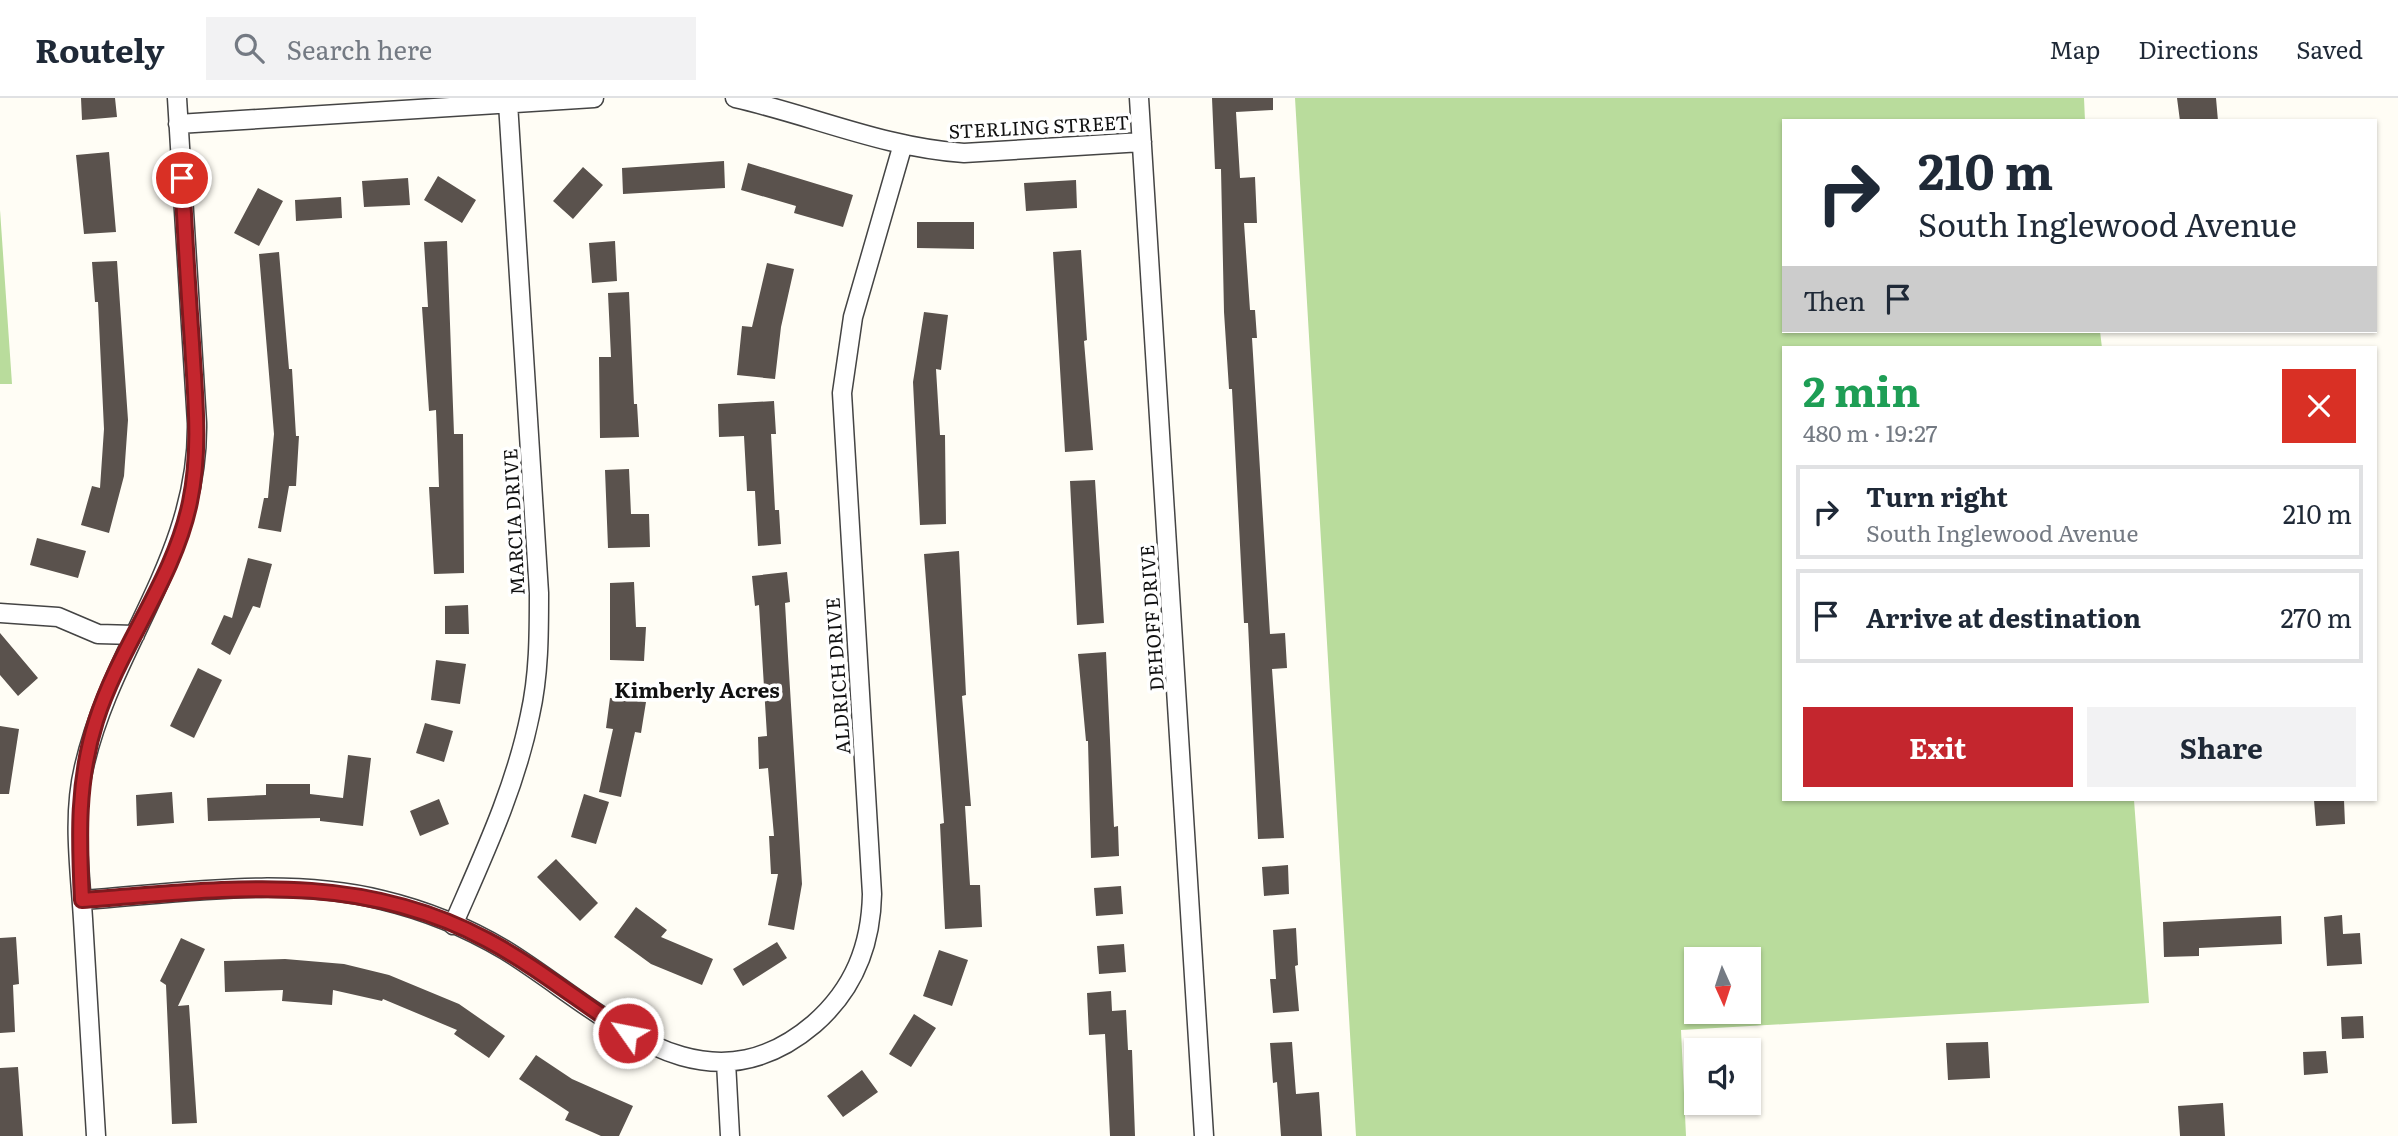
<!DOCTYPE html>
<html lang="en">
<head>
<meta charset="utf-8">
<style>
	:root { --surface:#fff; --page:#f2f2f3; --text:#1f2937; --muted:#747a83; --line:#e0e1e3; --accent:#c4262e }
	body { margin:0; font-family:Literata,serif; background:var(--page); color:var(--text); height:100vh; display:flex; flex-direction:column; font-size:26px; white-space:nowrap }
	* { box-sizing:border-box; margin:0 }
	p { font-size:23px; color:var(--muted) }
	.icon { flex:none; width:38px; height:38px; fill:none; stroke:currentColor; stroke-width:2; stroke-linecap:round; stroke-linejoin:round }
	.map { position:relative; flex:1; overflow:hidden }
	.side { position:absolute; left:1782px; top:248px; width:595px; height:455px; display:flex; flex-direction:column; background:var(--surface); border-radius:0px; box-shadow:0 2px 5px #0004 }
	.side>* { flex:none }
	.banner { position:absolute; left:1782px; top:21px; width:595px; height:214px; border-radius:0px; box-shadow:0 2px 5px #0004; background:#fff; color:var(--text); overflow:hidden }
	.needle { width:46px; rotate:177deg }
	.buttons { position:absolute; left:1684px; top:849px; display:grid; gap:14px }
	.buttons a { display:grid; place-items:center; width:77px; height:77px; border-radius:0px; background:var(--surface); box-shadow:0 2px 5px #0004; font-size:35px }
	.pin { position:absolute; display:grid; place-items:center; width:60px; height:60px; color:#fff; margin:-30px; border:4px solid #fff; border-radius:50%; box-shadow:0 2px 7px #0007 }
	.me { position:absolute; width:77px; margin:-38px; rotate:303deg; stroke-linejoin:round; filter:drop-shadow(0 0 5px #0008) }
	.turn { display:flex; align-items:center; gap:24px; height:147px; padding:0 21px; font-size:32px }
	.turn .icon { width:91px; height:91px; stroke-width:2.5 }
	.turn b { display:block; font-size:49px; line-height:60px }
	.then { display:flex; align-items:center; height:66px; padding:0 21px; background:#0003; gap:14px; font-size:26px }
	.round { display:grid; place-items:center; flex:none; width:74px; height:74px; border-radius:0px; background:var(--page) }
	.overview { display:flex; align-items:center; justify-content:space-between; height:119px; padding:0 21px }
	h1 { font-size:42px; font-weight:700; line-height:52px; color:#1e9e55 }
	.cta { display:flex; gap:14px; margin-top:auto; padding:14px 21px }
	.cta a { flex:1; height:80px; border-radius:0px; background:var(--accent); color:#fff; font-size:28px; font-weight:700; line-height:80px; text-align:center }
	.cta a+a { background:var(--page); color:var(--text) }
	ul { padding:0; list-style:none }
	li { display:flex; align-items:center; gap:21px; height:94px; margin:0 14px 10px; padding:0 7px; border:4px solid var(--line); border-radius:0px }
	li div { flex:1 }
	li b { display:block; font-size:26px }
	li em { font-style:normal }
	header { display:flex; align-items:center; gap:42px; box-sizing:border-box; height:98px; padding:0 35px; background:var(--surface); border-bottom:2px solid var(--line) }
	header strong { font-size:33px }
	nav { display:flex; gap:38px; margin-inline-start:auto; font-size:24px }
	.search { width:490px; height:63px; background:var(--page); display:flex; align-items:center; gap:18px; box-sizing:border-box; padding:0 24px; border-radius:0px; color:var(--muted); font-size:26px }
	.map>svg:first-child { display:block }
</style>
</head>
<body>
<header>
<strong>Routely</strong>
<div class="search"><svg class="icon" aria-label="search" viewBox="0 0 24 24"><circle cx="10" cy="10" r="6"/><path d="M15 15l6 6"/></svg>Search here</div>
<nav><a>Map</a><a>Directions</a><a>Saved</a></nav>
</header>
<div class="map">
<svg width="2398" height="1038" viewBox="0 0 2398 1038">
	<rect width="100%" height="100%" fill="#fffdf5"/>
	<path fill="#b9dc9c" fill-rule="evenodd" d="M 1295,0 L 2084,0 L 2085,23 L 1783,23 L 1783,233 L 2100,233 L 2102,250 L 1783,250 L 1783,702 L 2134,702 L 2149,905 L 1681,932 L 1686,1038 L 1356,1038 ZM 1696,861 L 1748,861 L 1748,914 L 1696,914 Z
		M 0,112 L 12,286 L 0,286 Z"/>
	<path fill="#5a524d" d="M 81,0 L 115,0 L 117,19 L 82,22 Z
		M 1212,0 L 1273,0 L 1273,12 L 1236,14 L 1240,80 L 1255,79 L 1257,125 L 1244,125 L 1250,212 L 1255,212 L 1257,240 L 1252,240 L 1270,536 L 1285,535 L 1287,570 L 1272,571 L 1284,740 L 1258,741 L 1248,525 L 1244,525 L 1232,291 L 1229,291 L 1224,214 L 1221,71 L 1215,71 Z
		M 2177,0 L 2216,0 L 2218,23 L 2180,23 Z
		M 109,54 L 116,134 L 84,136 L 76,57 Z
		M 724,63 L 725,90 L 623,96 L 622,70 Z
		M 748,65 L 853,97 L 843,129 L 794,115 L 796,108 L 741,92 Z
		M 583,69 L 603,87 L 573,121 L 553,103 Z
		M 438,78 L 476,102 L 462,125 L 424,102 Z
		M 408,80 L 410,107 L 364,109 L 362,83 Z
		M 1076,82 L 1077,110 L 1026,113 L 1024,85 Z
		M 258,90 L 283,103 L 259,148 L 234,135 Z
		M 341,99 L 342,120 L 296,123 L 295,102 Z
		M 917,124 L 974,124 L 974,151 L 917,150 Z
		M 447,143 L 454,336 L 463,336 L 464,475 L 434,476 L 429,389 L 439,389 L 436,312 L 429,313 L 422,209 L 428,209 L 424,144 Z
		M 615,143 L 617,183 L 592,185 L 589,145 Z
		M 1081,152 L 1087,242 L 1084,243 L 1093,352 L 1065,354 L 1053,154 Z
		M 279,154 L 289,271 L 292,271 L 296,338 L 299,338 L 296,388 L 289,388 L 281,434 L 258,430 L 264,400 L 268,400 L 274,336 L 259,156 Z
		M 117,163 L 128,322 L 124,378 L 109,435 L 81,427 L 92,388 L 100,390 L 104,331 L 98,204 L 95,204 L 92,164 Z
		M 767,165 L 794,171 L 781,229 L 775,281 L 737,277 L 742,228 L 752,229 Z
		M 629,194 L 634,306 L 637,306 L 639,339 L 600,340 L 599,259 L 611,259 L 608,195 Z
		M 924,214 L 948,217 L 941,272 L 936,271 L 940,337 L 945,337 L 946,426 L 920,427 L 913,284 Z
		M 774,303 L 776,336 L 771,336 L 775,412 L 779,412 L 781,446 L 758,448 L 755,393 L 747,393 L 744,338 L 719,339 L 718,306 Z
		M 629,371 L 631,416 L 649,416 L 650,449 L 608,450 L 605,372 Z
		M 1095,382 L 1104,525 L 1077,527 L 1070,383 Z
		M 37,440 L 86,453 L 78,480 L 30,467 Z
		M 959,453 L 966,597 L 962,598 L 971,708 L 965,708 L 970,787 L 980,787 L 982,829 L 945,831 L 940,726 L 944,725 L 924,456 Z
		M 248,460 L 272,466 L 260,510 L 253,508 L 230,557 L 211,546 L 224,517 L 232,520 Z
		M 787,474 L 790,504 L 785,505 L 788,558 L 802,786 L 794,832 L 768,827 L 778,776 L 771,776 L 769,738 L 774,738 L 768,670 L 759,671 L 758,639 L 767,638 L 759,507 L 755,508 L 752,478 Z
		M 634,484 L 636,529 L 646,529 L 644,563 L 610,562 L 610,485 Z
		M 468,507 L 469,536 L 445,536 L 445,508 Z
		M 0,535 L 38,580 L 18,598 L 0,577 Z
		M 1106,554 L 1114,729 L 1118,728 L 1119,758 L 1091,760 L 1088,643 L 1086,643 L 1078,556 Z
		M 436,562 L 466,566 L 460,606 L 431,602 Z
		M 198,570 L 222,582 L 194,640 L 170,628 Z
		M 610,600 L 646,604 L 641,635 L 635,634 L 621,699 L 599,694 L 613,631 L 606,630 Z
		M 425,625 L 453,633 L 444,664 L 416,655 Z
		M 0,628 L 19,631 L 9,696 L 0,696 Z
		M 348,657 L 371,660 L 363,728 L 320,723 L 320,720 L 208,723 L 207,700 L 266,697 L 266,686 L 310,686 L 310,696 L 343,700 Z
		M 172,694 L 174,725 L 137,728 L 136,697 Z
		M 584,696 L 609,704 L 596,746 L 571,739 Z
		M 439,701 L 449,726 L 420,738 L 410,713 Z
		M 2314,702 L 2344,702 L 2345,726 L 2316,728 Z
		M 556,761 L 598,805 L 580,823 L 537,779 Z
		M 1288,767 L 1289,796 L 1264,798 L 1262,769 Z
		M 1121,788 L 1123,816 L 1096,818 L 1094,790 Z
		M 636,809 L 667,832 L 661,839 L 713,861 L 702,887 L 651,866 L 614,839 Z
		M 2342,817 L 2343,836 L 2360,835 L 2362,866 L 2327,868 L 2324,819 Z
		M 2281,818 L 2282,846 L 2199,850 L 2199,858 L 2164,859 L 2163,824 Z
		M 1296,830 L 1298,867 L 1295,868 L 1299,913 L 1273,915 L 1270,881 L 1276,881 L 1273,832 Z
		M 16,839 L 19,886 L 13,887 L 15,934 L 0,935 L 0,840 Z
		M 181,840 L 205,851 L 178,908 L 189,907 L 197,1025 L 172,1026 L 166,887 L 160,883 Z
		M 777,844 L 787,860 L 743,888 L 733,871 Z
		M 1124,846 L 1126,874 L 1099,876 L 1097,848 Z
		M 939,852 L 968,862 L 952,908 L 923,898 Z
		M 285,861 L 344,866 L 389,877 L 459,906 L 505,938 L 489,960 L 454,936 L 457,932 L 383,901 L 382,903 L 333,892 L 332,907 L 282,903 L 283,892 L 225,894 L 224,863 Z
		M 1111,893 L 1112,913 L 1126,912 L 1128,952 L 1132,952 L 1135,1038 L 1110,1038 L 1105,936 L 1089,937 L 1087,895 Z
		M 914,916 L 936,930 L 911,969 L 889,956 Z
		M 2363,918 L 2364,940 L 2342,941 L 2341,919 Z
		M 1292,944 L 1296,996 L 1319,994 L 1322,1038 L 1281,1038 L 1277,984 L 1273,985 L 1270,945 Z
		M 1988,944 L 1990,980 L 1948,982 L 1946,945 Z
		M 2326,953 L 2328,975 L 2304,977 L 2303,954 Z
		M 536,957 L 572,981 L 633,1008 L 619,1038 L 601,1038 L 565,1022 L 569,1014 L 519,981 Z
		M 18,969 L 23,1038 L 0,1038 L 0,970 Z
		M 862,972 L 878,994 L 843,1019 L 827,998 Z
		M 2223,1005 L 2225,1038 L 2180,1038 L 2178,1008 Z"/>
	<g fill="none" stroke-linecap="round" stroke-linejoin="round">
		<g stroke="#444" stroke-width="21">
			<path id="minor" d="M 735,0 C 811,17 885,50 964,55 L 1142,44
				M 1139,0 L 1204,1038
				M 178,26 L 594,0
				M 0,515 L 58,519 L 98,536 L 135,537
				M 82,802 C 181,795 285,778 382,802 C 424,812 468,830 505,852 C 600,910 700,1023 814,926 C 854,891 871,848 872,796 L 842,295 L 853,219 L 903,46
				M 453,827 C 483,758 515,691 530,617 C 539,577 539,536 539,495 L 508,5
				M 726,964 L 730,1038
				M 96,1038 C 92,966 87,894 83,821 C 80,772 72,718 84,669 C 112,546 199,458 197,325 L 177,0"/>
		</g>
		<use href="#minor" stroke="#fff" stroke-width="18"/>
	</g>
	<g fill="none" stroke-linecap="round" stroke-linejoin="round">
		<g stroke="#7f191e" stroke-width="18">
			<path id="route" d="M 182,80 C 185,135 188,190 192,245 C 195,298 201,351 190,404 C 174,482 120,547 96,623 C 77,683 79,740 82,802 C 224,792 355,771 487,842 C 536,868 581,905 628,935"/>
		</g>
		<use href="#route" stroke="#c4262e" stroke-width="12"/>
	</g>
	<g text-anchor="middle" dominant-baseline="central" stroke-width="7" stroke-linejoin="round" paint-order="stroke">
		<g font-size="19" fill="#111" stroke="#fff">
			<text transform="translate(1039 28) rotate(-3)">STERLING STREET</text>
			<text transform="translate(513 424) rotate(-93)">MARCIA DRIVE</text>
			<text transform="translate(1151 520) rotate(-94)">DEHOFF DRIVE</text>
			<text transform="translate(837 578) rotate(-94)">ALDRICH DRIVE</text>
		</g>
		<g font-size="21" font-weight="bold" fill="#111" stroke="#fff">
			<text x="697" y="590">Kimberly Acres</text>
		</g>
	</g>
</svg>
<div class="buttons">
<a><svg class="needle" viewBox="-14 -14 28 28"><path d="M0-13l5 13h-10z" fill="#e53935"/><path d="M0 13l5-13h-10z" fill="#747a83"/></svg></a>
<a><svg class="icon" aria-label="sound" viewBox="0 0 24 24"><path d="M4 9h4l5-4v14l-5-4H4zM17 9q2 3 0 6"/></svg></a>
</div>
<div class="pin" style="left:182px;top:80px;background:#d93025"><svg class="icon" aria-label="arrive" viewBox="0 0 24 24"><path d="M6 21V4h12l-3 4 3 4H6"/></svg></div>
<svg class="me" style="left:628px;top:935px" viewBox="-20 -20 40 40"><circle r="17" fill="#c4262e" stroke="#fff" stroke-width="3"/><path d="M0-11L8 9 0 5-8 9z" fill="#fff"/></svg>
<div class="banner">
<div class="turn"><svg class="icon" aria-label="right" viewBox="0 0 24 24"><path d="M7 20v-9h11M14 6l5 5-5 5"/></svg><div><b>210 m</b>South Inglewood Avenue</div></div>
<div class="then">Then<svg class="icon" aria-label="arrive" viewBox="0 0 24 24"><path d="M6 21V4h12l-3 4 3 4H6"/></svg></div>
</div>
<section class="side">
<div class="overview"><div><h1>2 min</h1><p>480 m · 19:27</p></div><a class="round" style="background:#d93025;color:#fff"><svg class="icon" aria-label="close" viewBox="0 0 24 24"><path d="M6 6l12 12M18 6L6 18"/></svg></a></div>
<ul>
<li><svg class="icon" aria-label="right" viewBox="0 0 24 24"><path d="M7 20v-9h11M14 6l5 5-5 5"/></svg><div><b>Turn right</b><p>South Inglewood Avenue</p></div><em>210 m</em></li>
<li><svg class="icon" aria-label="arrive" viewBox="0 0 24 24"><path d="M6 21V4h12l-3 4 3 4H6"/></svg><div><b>Arrive at destination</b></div><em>270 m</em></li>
</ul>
<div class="cta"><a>Exit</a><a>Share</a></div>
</section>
</div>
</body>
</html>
